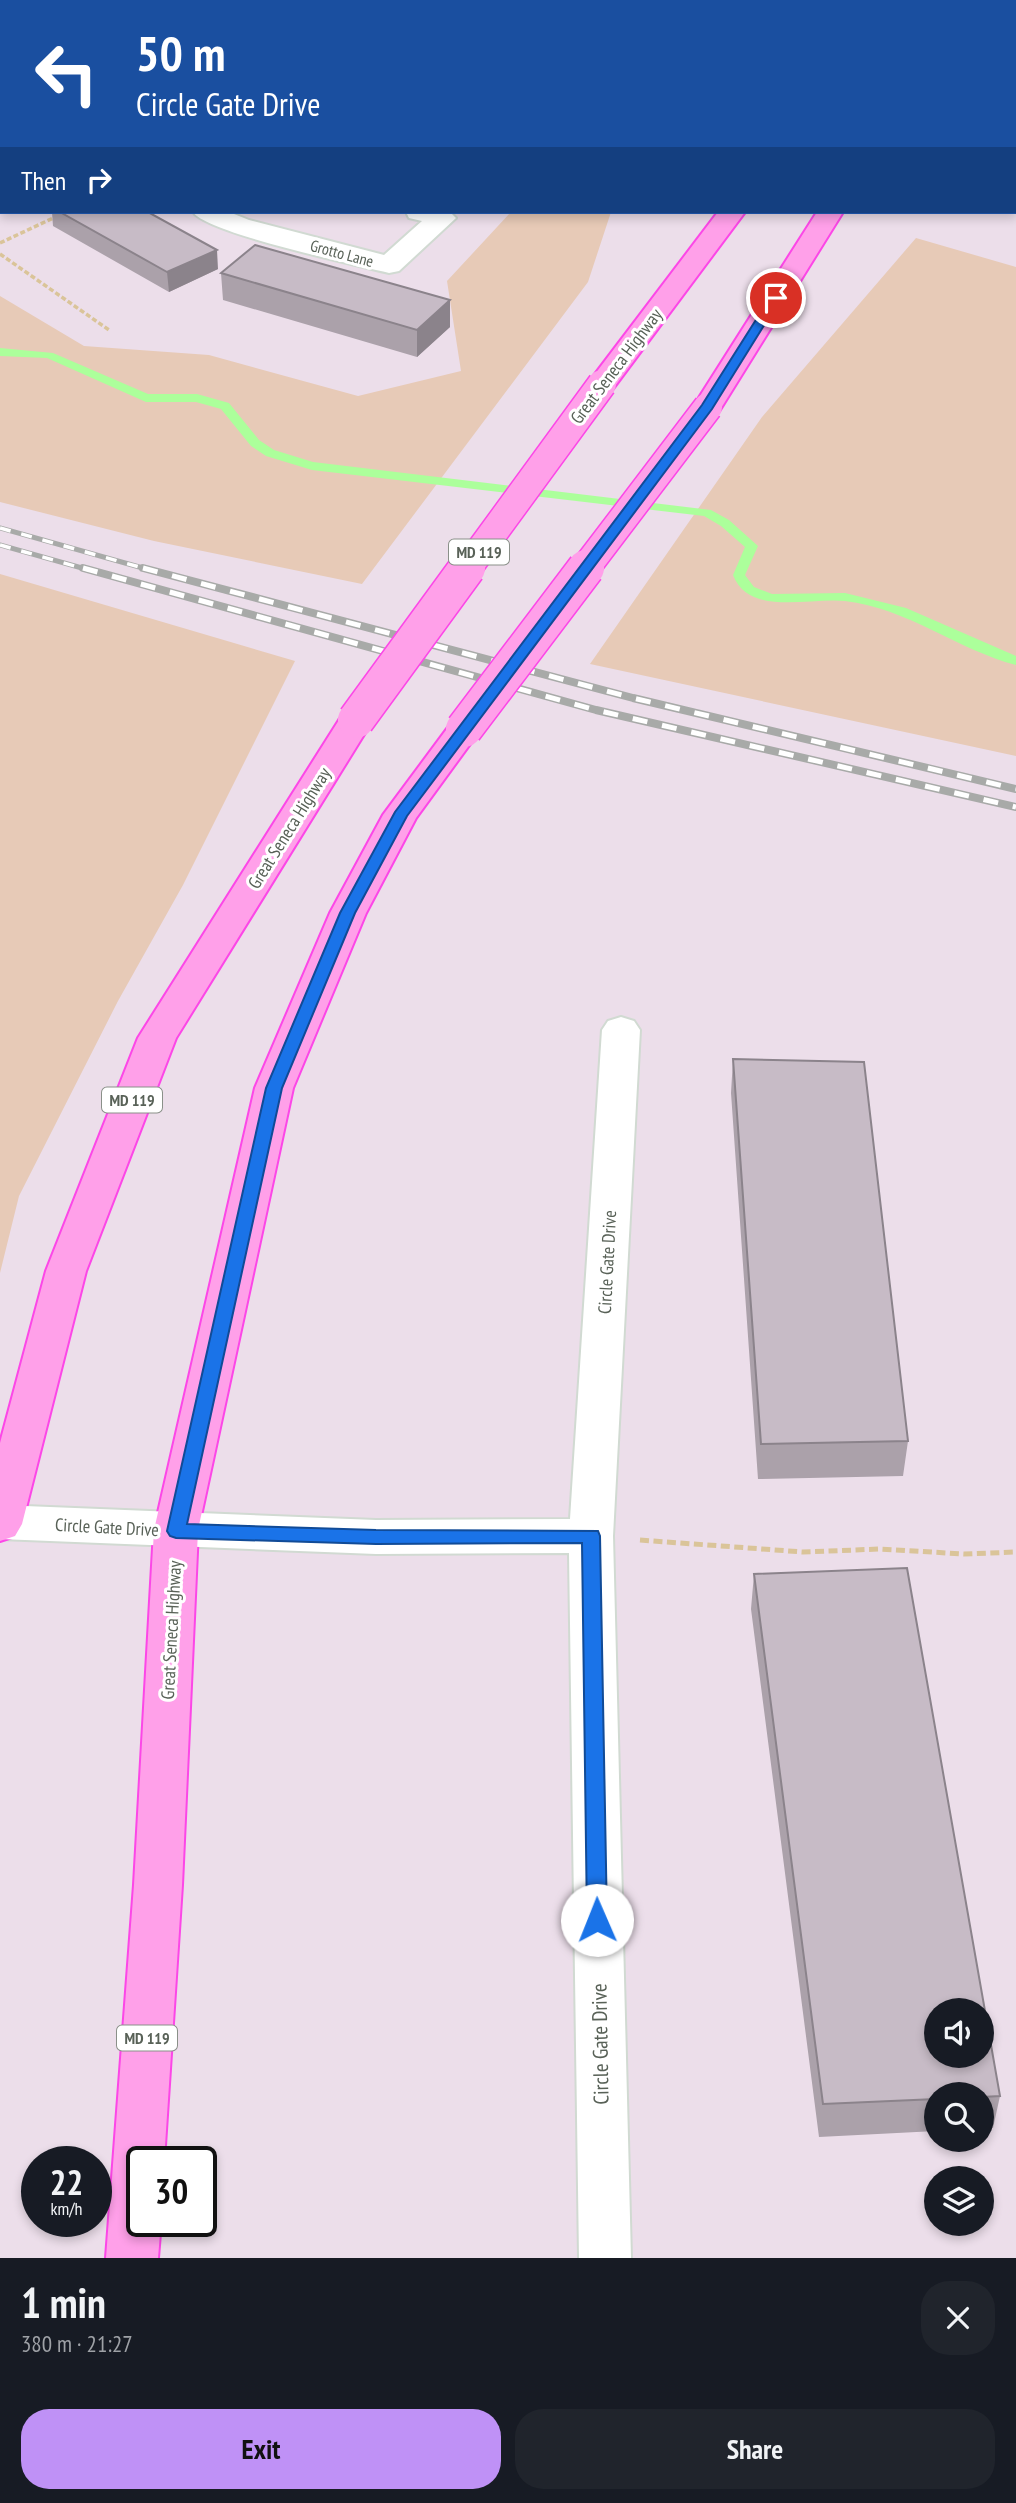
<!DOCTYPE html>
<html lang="en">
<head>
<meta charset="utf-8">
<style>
	:root { --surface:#171b24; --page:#20242c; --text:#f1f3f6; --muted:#9ea1a6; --accent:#bf91f6 }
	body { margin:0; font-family:"PT Sans Narrow",sans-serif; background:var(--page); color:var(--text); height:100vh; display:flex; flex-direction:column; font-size:26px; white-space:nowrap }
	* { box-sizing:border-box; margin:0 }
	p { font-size:23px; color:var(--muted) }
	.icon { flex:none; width:38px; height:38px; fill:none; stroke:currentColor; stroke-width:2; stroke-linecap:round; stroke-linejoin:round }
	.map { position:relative; height:2258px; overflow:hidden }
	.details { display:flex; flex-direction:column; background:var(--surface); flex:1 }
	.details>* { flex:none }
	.banner { position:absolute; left:0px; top:0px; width:1017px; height:214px; box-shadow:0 4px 10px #0003; background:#1a4fa0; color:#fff; overflow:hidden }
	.tools { position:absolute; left:924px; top:1998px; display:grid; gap:14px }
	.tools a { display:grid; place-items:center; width:70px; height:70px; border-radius:50%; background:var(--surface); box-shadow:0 4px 10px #0003; font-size:35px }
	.speed { position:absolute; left:21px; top:2146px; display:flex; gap:14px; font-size:35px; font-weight:700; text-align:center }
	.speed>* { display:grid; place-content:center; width:91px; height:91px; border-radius:50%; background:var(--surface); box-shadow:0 4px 10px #0003; line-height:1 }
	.speed small { font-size:18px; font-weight:400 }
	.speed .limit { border:4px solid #111; border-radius:10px; background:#fff; color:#111 }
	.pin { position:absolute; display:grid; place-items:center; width:60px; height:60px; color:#fff; margin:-30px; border:4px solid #fff; border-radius:50%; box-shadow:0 2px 7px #0007 }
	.me { position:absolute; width:77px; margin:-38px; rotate:359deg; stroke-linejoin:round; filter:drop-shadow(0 0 5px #0008) }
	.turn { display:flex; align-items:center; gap:24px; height:147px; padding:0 21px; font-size:32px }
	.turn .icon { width:91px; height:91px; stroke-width:2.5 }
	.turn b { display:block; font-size:49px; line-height:60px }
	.then { display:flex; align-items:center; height:66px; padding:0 21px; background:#0003; gap:14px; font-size:26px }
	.round { display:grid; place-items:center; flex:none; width:74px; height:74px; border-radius:28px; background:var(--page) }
	.summary { display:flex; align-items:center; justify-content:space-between; height:119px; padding:0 21px }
	h1 { font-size:42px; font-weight:600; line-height:52px }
	.button { display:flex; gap:14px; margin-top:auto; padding:14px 21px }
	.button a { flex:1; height:80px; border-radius:28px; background:var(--accent); color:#111; font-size:28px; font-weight:600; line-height:80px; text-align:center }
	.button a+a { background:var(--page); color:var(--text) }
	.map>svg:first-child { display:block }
</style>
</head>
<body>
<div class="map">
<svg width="1016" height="2258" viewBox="0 0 1016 2258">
	<rect width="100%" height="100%" fill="#ecdeea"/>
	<path fill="#e7cab7" d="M 0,0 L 745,0 L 2,2 L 0,63 Z
		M 511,212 L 611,212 L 588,282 L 362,584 L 154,541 L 0,502 L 0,296 L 84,346 L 209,355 L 358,396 L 461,371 L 447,281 Z
		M 916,238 L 1016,267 L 1016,756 L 590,664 L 762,417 Z
		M 0,574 L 295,661 L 183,885 L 118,1001 L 19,1196 L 0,1273 Z"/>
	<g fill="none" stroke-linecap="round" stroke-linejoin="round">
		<path fill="#acff9b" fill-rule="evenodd" d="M 292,0 L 317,0 L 291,2 Z
			M 0,73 L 2,73 L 0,80 Z
			M 0,348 L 53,353 L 148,394 L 197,394 L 229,403 L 259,440 L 274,450 L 313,462 L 711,510 L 729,520 L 758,546 L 745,575 L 754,587 L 772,594 L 845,593 L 906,608 L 1016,656 L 1016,665 C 958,650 907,608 845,601 C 810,597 749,617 733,575 L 745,547 L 721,526 L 704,516 L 312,470 L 266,456 L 251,446 L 221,409 L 196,402 L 146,402 L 47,358 L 0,356 Z"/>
		<g stroke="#d1dad2" stroke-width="4">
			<path id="minor" d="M 1015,167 L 1016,167 L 1016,183 L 1015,183 Z
				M 193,212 L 229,212 L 249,220 L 384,255 L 422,221 L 409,218 L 406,212 L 450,212 L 456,218 L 399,271 L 389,273 C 357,265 206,233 193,212 Z
				M 621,1017 L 634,1021 L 640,1030 L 613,1536 L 631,2258 L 579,2258 L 569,1553 L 376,1554 L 0,1539 L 0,1505 L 376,1520 L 570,1519 L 602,1030 L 608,1021 Z"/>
		</g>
		<g stroke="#fc47e7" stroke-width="4">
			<path id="primary" d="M 883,0 L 907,0 L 882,2 Z
				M 971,0 L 995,0 L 970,2 Z
				M 718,212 L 745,212 L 612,390 L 602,393 L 592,390 L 587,384 L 592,378 Z
				M 817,212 L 843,212 L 718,413 L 708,416 L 698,413 L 693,407 Z
				M 356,710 L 368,713 L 373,720 L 176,1038 L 86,1271 L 22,1524 L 15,1536 L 0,1541 L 0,1443 L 46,1271 L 138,1038 L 339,720 L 344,713 Z
				M 464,719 L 476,722 L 481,729 L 416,818 L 366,913 L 293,1088 L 198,1530 L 182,1885 L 164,2161 L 142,2161 L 142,2221 L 161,2221 L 158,2258 L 106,2258 L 134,1885 L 154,1530 L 255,1088 L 330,913 L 383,815 L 452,722 Z"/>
		</g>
		<path stroke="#dac499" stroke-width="3.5" stroke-dasharray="5 2.5" stroke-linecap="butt" d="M 0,243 L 66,212
			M 0,254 L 109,330"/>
		<path stroke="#dac499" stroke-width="5" stroke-dasharray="9 4.5" stroke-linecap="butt" d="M 640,1540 L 803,1552 L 880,1549 L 964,1554 L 1016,1552"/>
		<use href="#minor" fill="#fff" fill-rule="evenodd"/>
		<use href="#primary" fill="#ffa0e9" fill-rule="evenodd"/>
		<g stroke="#a8aaa8" stroke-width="5">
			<path id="rail-far1" d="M 0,528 L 150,570
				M 0,545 L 89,570"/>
		</g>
		<g stroke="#a8aaa8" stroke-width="8">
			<path id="rail" d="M 83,568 L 596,710 L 1016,807
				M 143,568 L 633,698 L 1016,789"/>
		</g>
		<use href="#rail-far1" stroke="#fff" stroke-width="3.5" stroke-dasharray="11" stroke-linecap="butt"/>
		<use href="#rail" stroke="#fff" stroke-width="5" stroke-dasharray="15" stroke-linecap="butt"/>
		<g stroke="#fc47e7" stroke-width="31" stroke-linecap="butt">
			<path id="primary-bridge-far1" d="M 466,570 L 602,384
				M 584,570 L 708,407"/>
		</g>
		<g stroke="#fc47e7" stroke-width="39" stroke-linecap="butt">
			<path id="primary-bridge" d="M 356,720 L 467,568
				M 464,729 L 586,568"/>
		</g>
		<use href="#primary-bridge-far1" stroke="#ffa0e9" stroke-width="28"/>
		<use href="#primary-bridge" stroke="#ffa0e9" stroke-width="36"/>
	</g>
	<path fill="#aba1aa" d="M 2,157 L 2,190 L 0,189 L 0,158 Z
		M 52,212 L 148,212 L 218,269 L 169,292 L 53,226 Z
		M 221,273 L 450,300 L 450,327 L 417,357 L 223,300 Z
		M 733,1059 L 908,1441 L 903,1476 L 758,1479 L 731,1093 Z
		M 754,1574 L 1000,2096 L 993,2128 L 982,2129 L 982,2095 L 936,2095 L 936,2131 L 819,2137 L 751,1609 Z"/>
	<path fill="#8b838b" d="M 217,250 L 218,269 L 169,292 L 167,272 Z
		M 450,300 L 450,327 L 417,357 L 417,330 Z"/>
	<path fill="#c7bbc6" stroke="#8b838b" stroke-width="2" fill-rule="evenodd" d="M 60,212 L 148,212 L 217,250 L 167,272 Z
		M 255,245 L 450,300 L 417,330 L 221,273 Z
		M 733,1059 L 864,1062 L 908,1441 L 761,1444 Z
		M 907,1568 L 1000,2096 L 982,2097 L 982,2095 L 936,2095 L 936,2099 L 823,2104 L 754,1574 ZM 936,2011 L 982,2011 L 982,2056 L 936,2056 Z"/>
	<path fill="#1a73e8" stroke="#114b97" stroke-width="2" d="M 771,296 L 781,298 L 712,409 L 407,816 L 355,913 L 282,1088 L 187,1524 L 376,1530 L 598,1531 L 600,1536 L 607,1920 L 605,1926 L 597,1929 L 590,1926 L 587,1920 L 582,1543 L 376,1544 L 176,1538 L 170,1536 L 167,1531 L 266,1088 L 340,913 L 395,812 L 702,405 Z"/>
	<g text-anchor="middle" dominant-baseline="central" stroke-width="6" stroke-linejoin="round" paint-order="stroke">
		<g font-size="16" fill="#586157" stroke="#fff">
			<text transform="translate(342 253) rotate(15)">Grotto Lane</text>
		</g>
		<g fill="#fff" stroke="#8a9089" stroke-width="2">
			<rect x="449" y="539.5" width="60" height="25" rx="5"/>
			<rect x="102" y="1087.5" width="60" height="25" rx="5"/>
			<rect x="117" y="2025.5" width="60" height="25" rx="5"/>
		</g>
		<g font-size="16" font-weight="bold" fill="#586157">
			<text x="479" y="552">MD 119</text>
			<text x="132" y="1100">MD 119</text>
			<text x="147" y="2038">MD 119</text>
		</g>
		<g font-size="18" fill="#586157" stroke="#fff">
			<text transform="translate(616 366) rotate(-53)">Great Seneca Highway</text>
			<text transform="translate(289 828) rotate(-58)">Great Seneca Highway</text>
			<text transform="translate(607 1262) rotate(-87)">Circle Gate Drive</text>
			<text transform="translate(107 1527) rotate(3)">Circle Gate Drive</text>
			<text transform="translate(171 1630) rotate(-87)">Great Seneca Highway</text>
		</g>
		<g font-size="21" fill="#586157" stroke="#fff">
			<text transform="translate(600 2044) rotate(-91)">Circle Gate Drive</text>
		</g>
	</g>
</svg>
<div class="tools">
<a><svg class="icon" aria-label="sound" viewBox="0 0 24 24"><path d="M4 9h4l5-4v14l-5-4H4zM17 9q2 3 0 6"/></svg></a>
<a><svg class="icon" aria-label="search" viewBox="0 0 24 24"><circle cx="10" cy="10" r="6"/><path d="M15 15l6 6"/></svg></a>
<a><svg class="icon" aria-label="layers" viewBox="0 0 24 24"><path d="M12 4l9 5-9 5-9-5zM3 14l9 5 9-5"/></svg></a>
</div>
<div class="speed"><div>22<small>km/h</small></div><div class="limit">30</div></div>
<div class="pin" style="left:776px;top:298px;background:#d93025"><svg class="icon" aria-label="arrive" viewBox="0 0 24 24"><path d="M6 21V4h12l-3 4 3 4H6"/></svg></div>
<svg class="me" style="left:597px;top:1920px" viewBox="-20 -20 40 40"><circle r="19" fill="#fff"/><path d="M0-13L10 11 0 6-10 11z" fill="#1a73e8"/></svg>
<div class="banner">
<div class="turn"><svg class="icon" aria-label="left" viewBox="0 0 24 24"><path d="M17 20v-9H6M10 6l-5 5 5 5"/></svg><div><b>50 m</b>Circle Gate Drive</div></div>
<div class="then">Then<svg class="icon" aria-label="right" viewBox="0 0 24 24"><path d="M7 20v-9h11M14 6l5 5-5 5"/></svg></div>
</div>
</div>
<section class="details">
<div class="summary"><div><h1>1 min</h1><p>380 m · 21:27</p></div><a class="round"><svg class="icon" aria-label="close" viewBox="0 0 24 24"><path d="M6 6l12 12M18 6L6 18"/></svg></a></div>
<div class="button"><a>Exit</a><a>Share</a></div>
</section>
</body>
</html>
